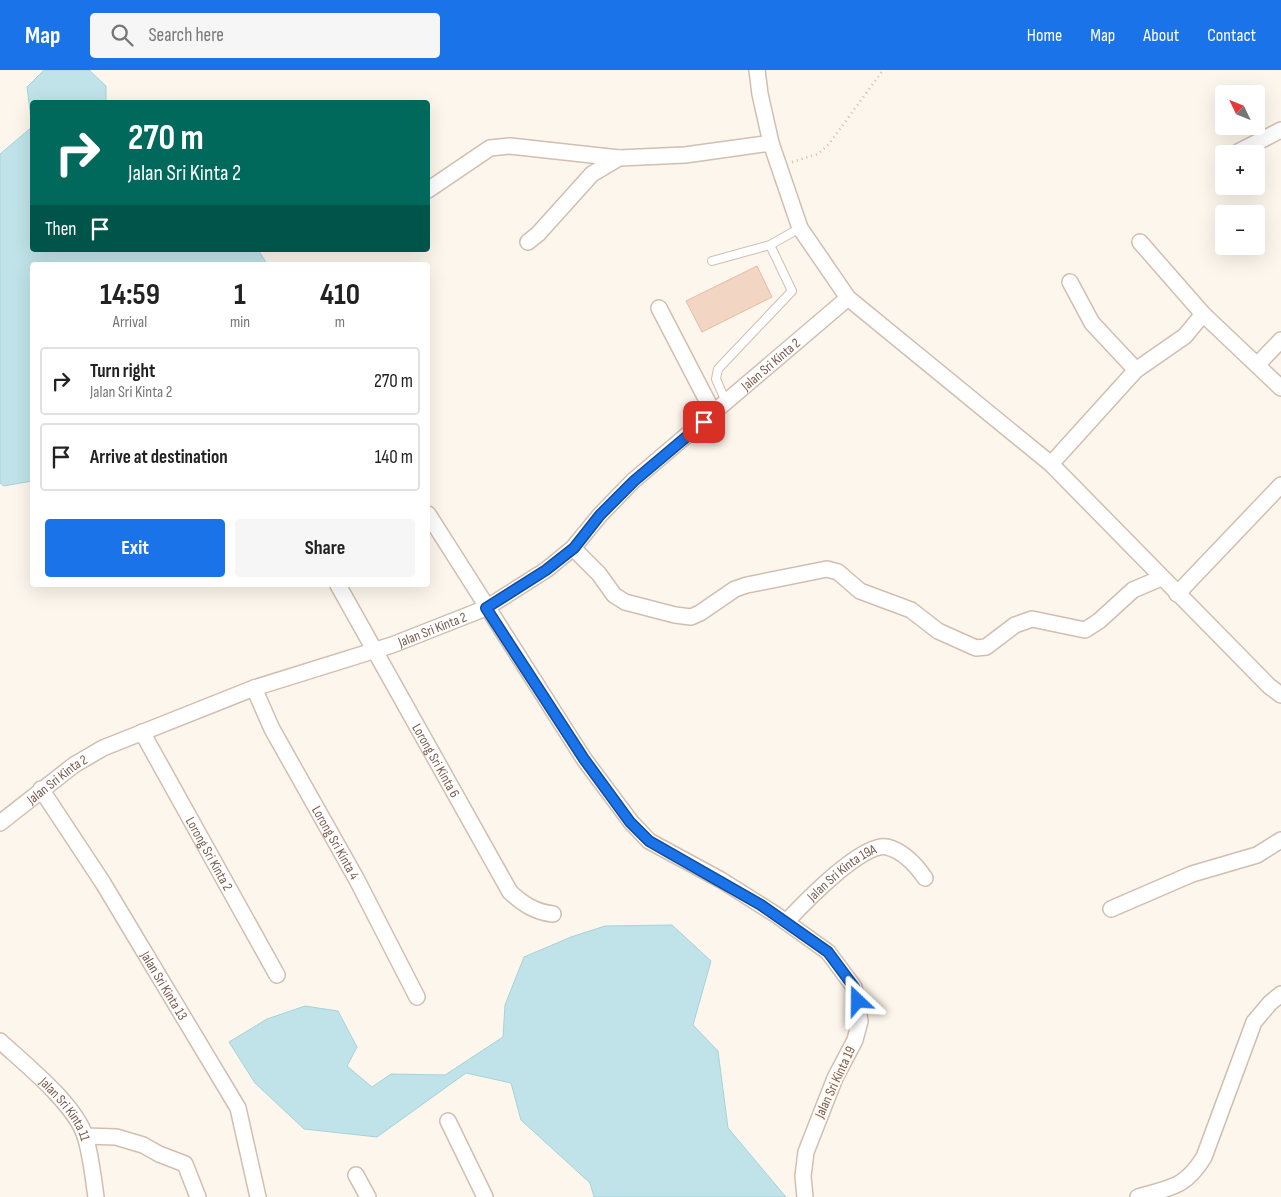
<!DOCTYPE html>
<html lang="en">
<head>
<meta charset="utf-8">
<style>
	:root { --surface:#fff; --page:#f6f6f6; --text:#222; --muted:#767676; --line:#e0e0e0; --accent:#1a73e8 }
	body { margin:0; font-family:"Sofia Sans Condensed",sans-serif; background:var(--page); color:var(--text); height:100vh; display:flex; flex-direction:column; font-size:19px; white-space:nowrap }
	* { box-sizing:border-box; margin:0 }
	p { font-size:16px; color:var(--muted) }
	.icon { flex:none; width:28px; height:28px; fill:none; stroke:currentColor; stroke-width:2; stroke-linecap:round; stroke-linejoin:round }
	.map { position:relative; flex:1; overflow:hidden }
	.sheet { position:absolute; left:30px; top:192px; width:400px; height:325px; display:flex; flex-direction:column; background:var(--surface); border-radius:5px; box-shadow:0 5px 20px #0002 }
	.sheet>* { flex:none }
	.top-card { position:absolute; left:30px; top:30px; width:400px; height:152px; border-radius:5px; box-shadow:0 5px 20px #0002; background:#00695c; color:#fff; overflow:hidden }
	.needle { width:32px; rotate:313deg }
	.controls { position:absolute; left:1215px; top:15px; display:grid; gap:10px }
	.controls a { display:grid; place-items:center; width:50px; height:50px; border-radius:5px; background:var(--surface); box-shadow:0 5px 20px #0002; font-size:25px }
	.pin { position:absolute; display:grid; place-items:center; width:42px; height:42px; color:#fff; margin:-21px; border-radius:10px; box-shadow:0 2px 8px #0006 }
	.me { position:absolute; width:55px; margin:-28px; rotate:337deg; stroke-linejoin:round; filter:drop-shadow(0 0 4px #0008) }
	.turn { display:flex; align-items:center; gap:18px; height:105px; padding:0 15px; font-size:22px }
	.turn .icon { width:65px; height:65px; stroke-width:2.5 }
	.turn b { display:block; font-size:35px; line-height:42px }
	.then { display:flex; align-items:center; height:48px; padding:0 15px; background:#0003; gap:10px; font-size:19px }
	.eta { display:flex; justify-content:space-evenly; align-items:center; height:85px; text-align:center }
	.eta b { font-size:30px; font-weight:700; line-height:35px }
	.button { display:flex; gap:10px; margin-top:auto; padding:10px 15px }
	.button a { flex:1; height:58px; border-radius:5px; background:var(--accent); color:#fff; font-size:20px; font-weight:700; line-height:58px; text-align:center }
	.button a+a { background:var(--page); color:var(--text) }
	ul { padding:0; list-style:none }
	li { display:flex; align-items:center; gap:15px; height:68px; margin:0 10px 8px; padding:0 5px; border:2px solid var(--line); border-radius:5px }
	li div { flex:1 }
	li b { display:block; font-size:19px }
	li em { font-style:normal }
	header { display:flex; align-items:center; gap:30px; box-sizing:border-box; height:70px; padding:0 25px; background:var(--accent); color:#fff }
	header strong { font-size:24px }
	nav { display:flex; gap:28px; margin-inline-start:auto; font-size:18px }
	.search { width:350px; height:45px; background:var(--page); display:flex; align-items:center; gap:12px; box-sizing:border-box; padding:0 18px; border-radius:5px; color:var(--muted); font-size:19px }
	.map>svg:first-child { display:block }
</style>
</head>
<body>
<header>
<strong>Map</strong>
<div class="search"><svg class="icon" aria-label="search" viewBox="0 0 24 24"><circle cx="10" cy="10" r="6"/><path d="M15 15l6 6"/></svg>Search here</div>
<nav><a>Home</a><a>Map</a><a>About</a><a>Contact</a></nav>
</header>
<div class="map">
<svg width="1281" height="1127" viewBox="0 0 1281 1127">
	<rect width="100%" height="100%" fill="#fdf6ec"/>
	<path fill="#bfe3e8" stroke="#a5d3da" d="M 44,0 L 89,0 L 106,16 L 106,32 L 32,32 L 32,180 L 258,180 L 268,195 L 32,195 L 32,411 L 4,416 L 0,413 L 0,84 L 32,57 L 27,17 Z
		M 672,855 L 711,891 L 693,955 L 718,981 L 728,1058 L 786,1127 L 594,1127 L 590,1113 L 521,1050 L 511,1013 L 466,1003 L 377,1067 L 304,1059 L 255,1013 L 229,972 L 267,949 L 305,936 L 338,941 L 357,977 L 347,996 L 372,1017 L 391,1004 L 445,1005 L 503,967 L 505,935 L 524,887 L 571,867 L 605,856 Z"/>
	<path fill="#f3d5c3" stroke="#e6bba3" d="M 757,196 L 772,227 L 702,262 L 686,231 Z"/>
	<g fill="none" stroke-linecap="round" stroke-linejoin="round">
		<g stroke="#d1beb0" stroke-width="10">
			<path id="lane" d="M 770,175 L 800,158
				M 712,191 L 770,175 L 792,221 L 718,299 L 716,309 L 726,332"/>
		</g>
		<g stroke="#d1beb0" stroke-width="18">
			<g id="street">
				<path d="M 757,0 L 760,24 L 771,73"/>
				<path d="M 1238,82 L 1281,60"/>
				<path d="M 428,120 L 490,78 L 510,76 L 619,88"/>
				<path d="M 528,172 L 538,164 L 592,104 L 619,88 L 685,85 L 771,73 L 800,158 L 848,228 L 1051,394 L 1269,616 L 1281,625"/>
				<path d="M 1070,212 L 1092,253 L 1136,300"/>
				<path d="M 659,238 L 714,344"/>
				<path d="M 1203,244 L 1281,318"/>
				<path d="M 1257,295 L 1281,270"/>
				<path d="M 1051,394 L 1136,300 L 1185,266 L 1203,244 L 1140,172"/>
				<path d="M 428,444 L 584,689 L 631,752 L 649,771 L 721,810 L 775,844 L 828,882 L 854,917 L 860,951 L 855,970 L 835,1008 L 806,1082 L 803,1106 L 805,1127"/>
				<path d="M 573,478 L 599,504 L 614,525 L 625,532 L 675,545 L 691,547 L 700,543 L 735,519 L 747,515 L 827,499 L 838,502 L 860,521 L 911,540 L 938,561 L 976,578 L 986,577 L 1015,555 L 1032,549 L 1085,560 L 1099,551 L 1133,520 L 1161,508"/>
				<path id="s1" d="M 338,515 L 510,822 C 523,834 535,842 553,844"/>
				<path d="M 1177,524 L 1281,415"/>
				<path id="s2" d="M 254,618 L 272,659 L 357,810 L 417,927"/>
				<path id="s3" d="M 142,662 L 277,905"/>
				<path id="s4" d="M 41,719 L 103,813 L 238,1038 L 258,1127"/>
				<path id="s5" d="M 0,753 L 74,695 L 103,678 L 254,618 L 392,575 L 486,538 L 546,500 L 573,478 L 600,445 L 633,411 L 848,228"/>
				<path d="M 1111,839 L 1192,804 L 1257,785 L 1281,770"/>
				<path id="s6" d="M 786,852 C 802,835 863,771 887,777 C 903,781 916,795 925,808"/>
				<path id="s7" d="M 0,971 C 25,994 75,1034 85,1066 C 91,1085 93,1107 96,1127"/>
				<path d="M 448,1051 L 485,1127"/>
				<path d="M 85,1066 L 116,1067 L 143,1075 L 159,1084 L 185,1094 L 198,1127"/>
				<path d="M 356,1105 L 368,1127"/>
				<path d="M 1138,1127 C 1171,1117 1185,1118 1204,1087 L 1254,952 L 1270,933 L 1281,924"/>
			</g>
		</g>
		<path stroke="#d9b8a5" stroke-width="2.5" stroke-dasharray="1 4" stroke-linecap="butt" d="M 792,92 L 818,84 L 829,74 L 883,0"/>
		<use href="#lane" stroke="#fff" stroke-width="8"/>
		<use href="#street" stroke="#fff" stroke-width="15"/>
	</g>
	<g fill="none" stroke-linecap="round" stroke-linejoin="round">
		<g stroke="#114b97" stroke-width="12">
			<path id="route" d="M 704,352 L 634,411 L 600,445 L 574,478 L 546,500 L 486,538 L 584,689 L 630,752 L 649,771 L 761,835 L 828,882 L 854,917 L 858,931"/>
		</g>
		<use href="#route" stroke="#1a73e8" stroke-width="9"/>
	</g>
	<g text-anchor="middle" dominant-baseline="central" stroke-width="4" stroke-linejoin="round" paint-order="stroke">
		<g font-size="14" fill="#7a5c4d" stroke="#fffaf3">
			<text stroke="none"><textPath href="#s5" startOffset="912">Jalan Sri Kinta 2</textPath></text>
			<text stroke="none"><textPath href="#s5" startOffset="478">Jalan Sri Kinta 2</textPath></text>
			<text stroke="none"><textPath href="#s1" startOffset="201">Lorong Sri Kinta 6</textPath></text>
			<text stroke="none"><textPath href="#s5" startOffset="72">Jalan Sri Kinta 2</textPath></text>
			<text stroke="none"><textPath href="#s2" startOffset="175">Lorong Sri Kinta 4</textPath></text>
			<text stroke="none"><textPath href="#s3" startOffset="139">Lorong Sri Kinta 2</textPath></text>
			<text stroke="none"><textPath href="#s6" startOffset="75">Jalan Sri Kinta 19A</textPath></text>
			<text stroke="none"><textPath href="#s4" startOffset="232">Jalan Sri Kinta 13</textPath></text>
			<text transform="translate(835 1012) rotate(-65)">Jalan Sri Kinta 19</text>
			<text stroke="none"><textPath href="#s7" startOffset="95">Jalan Sri Kinta 11</textPath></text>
		</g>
	</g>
</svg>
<div class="controls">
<a><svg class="needle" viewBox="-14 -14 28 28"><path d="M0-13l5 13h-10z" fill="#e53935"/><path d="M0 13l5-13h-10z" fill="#767676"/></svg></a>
<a>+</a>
<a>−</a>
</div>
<div class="pin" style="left:704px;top:352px;background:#d93025"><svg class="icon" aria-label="arrive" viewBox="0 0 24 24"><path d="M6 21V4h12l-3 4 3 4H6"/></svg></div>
<svg class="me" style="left:858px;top:931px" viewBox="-20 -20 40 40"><path d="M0-17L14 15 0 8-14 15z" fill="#1a73e8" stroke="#fff" stroke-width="4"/></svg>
<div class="top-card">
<div class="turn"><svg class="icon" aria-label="right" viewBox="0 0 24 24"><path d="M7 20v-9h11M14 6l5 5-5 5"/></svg><div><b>270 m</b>Jalan Sri Kinta 2</div></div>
<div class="then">Then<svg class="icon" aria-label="arrive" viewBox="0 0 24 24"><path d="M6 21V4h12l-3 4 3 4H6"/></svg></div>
</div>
<section class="sheet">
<div class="eta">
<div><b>14:59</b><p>Arrival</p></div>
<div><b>1</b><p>min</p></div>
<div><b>410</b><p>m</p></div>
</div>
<ul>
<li><svg class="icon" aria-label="right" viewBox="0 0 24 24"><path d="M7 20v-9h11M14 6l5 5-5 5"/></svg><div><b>Turn right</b><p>Jalan Sri Kinta 2</p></div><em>270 m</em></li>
<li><svg class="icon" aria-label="arrive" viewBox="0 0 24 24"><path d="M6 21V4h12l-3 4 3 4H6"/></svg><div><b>Arrive at destination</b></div><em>140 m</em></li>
</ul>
<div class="button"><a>Exit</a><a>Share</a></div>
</section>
</div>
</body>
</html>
